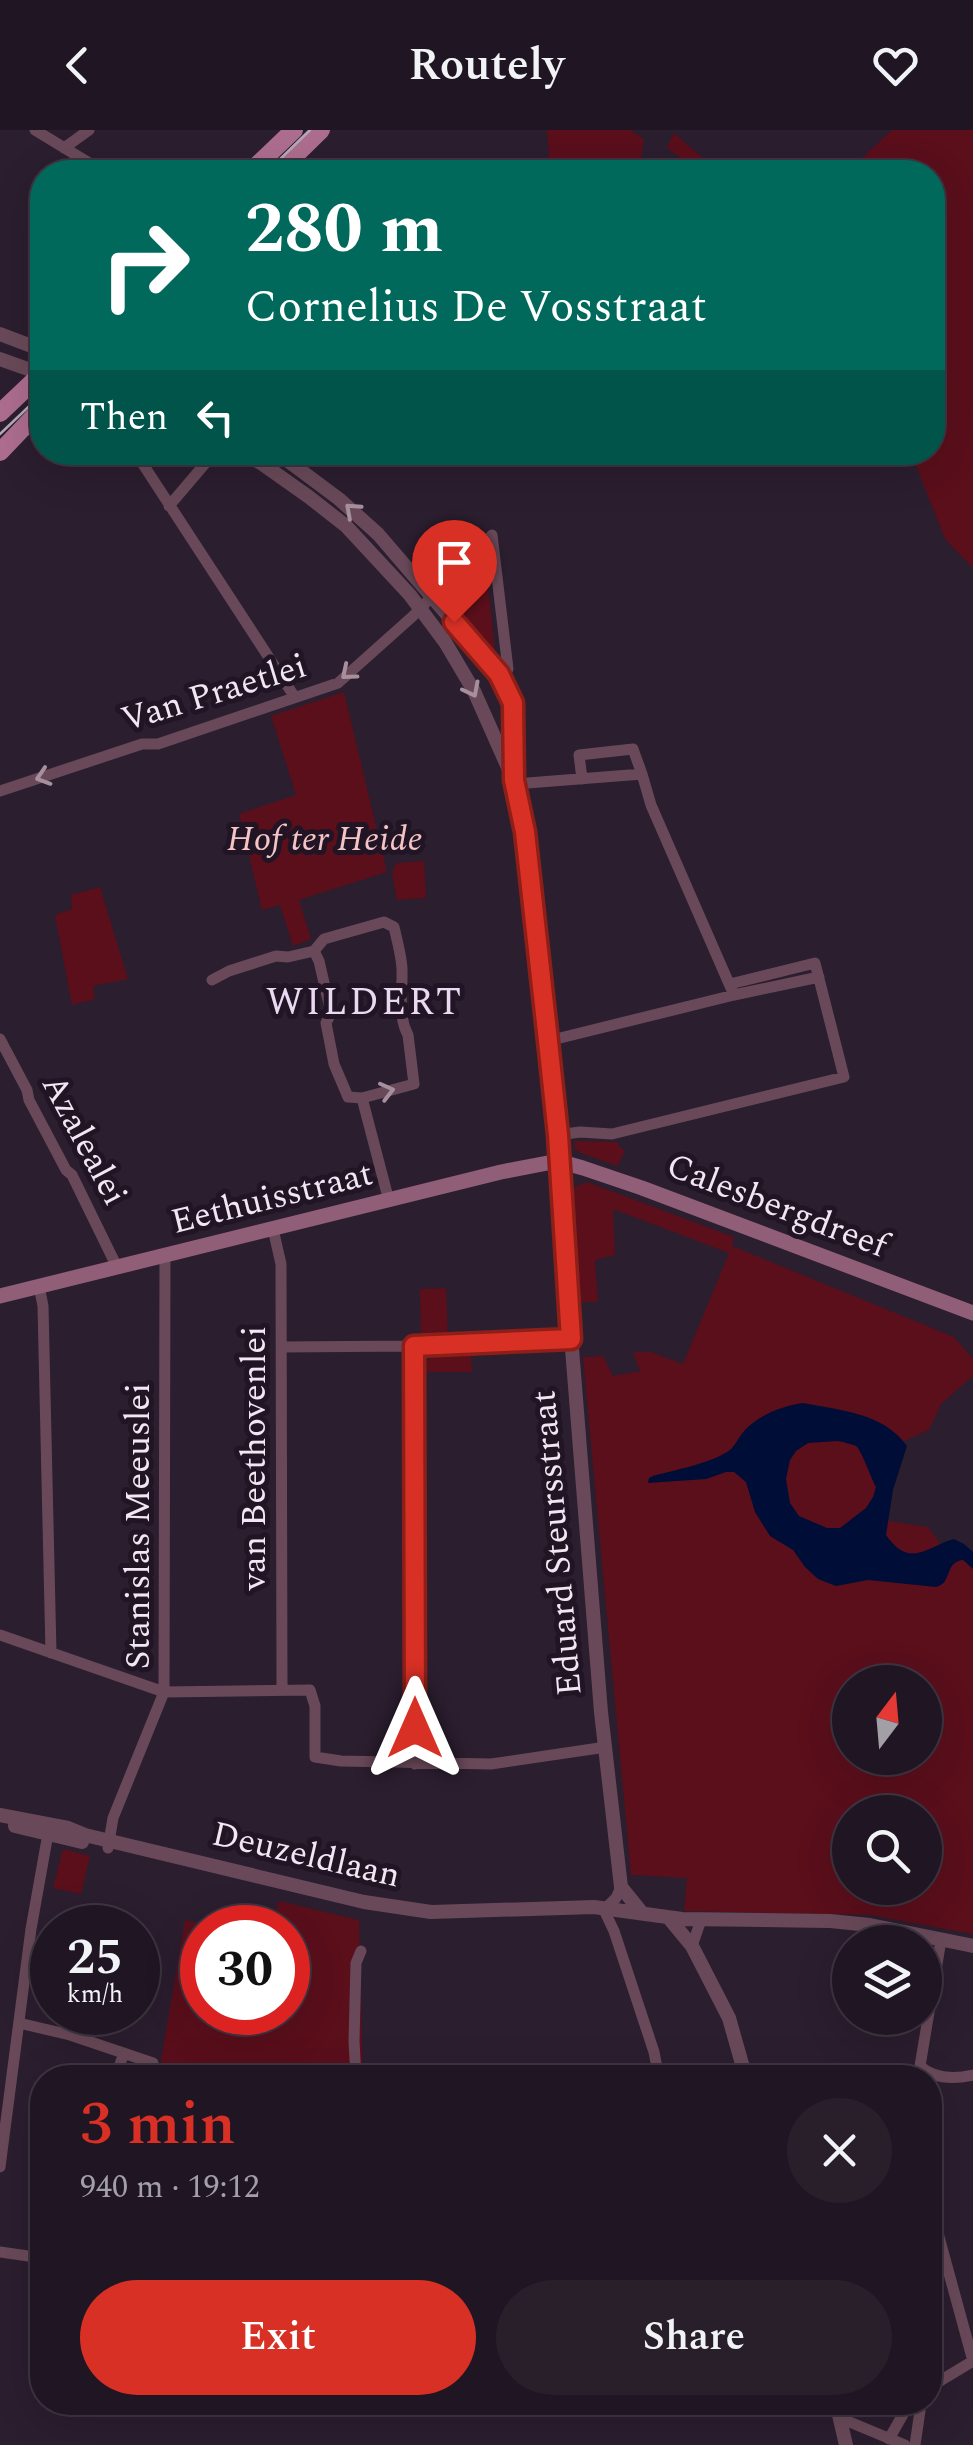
<!DOCTYPE html>
<html lang="en">
<head>
<meta charset="utf-8">
<style>
	:root { --surface:#201623; --page:#281f2b; --text:#f1f3f6; --muted:#a29fa6; --line:#3d3541; --accent:#d93025 }
	body { margin:0; font-family:Spectral,serif; background:var(--page); color:var(--text); height:100vh; display:flex; flex-direction:column; font-size:38px; white-space:nowrap }
	* { box-sizing:border-box; margin:0 }
	p { font-size:32px; color:var(--muted) }
	.icon { flex:none; width:55px; height:55px; fill:none; stroke:currentColor; stroke-width:2; stroke-linecap:round; stroke-linejoin:round }
	.map { position:relative; flex:1; overflow:hidden }
	.drawer { position:absolute; left:30px; top:1935px; width:912px; height:350px; display:flex; flex-direction:column; background:var(--surface); border-radius:40px; box-shadow:0 10px 40px #0002,0 0 0 2px var(--line) }
	.drawer>* { flex:none }
	.banner { position:absolute; left:30px; top:30px; width:915px; height:305px; border-radius:40px; box-shadow:0 10px 40px #0002,0 0 0 2px var(--line); background:#00695c; color:#fff; overflow:hidden }
	.needle { width:65px; rotate:16deg }
	.fabs { position:absolute; left:832px; top:1535px; display:grid; gap:20px }
	.fabs a { display:grid; place-items:center; width:110px; height:110px; border-radius:50%; background:var(--surface); box-shadow:0 10px 40px #0002,0 0 0 2px var(--line); font-size:50px }
	.speed { position:absolute; left:30px; top:1775px; display:flex; gap:20px; font-size:50px; font-weight:700; text-align:center }
	.speed>* { display:grid; place-content:center; width:130px; height:130px; border-radius:50%; background:var(--surface); box-shadow:0 10px 40px #0002,0 0 0 2px var(--line); line-height:1 }
	.speed small { font-size:25px; font-weight:400 }
	.speed .limit { border:15px solid #d22; background:#fff; color:#111 }
	.pin { position:absolute; display:grid; place-items:center; width:85px; height:85px; color:#fff; margin:-102px -42px; border-radius:50% 50% 50% 0; rotate:-45deg; box-shadow:0 0 10px #0007 }
	.pin .icon { rotate:45deg }
	.me { position:absolute; width:110px; margin:-55px; rotate:0deg; stroke-linejoin:round; filter:drop-shadow(0 0 8px #0008) }
	.turn { display:flex; align-items:center; gap:35px; height:210px; padding:0 50px; font-size:45px }
	.turn .icon { width:130px; height:130px; stroke-width:2.5 }
	.turn b { display:block; font-size:70px; line-height:85px }
	.then { display:flex; align-items:center; height:95px; padding:0 50px; background:#0003; gap:20px; font-size:38px }
	.round { display:grid; place-items:center; flex:none; width:105px; height:105px; border-radius:52px; background:var(--page) }
	.overview { display:flex; align-items:center; justify-content:space-between; height:170px; padding:0 50px }
	h1 { font-size:60px; font-weight:600; line-height:75px; color:var(--accent) }
	.action { display:flex; gap:20px; margin-top:auto; padding:20px 50px }
	.action a { flex:1; height:115px; border-radius:60px; background:var(--accent); color:#fff; font-size:40px; font-weight:600; line-height:115px; text-align:center }
	.action a+a { background:var(--page); color:var(--text) }
	header { display:flex; justify-content:space-between; align-items:center; height:130px; padding:0 50px; background:var(--surface); font-size:45px; font-weight:600 }
	.map>svg:first-child { display:block }
</style>
</head>
<body>
<header><svg class="icon" aria-label="back" viewBox="0 0 24 24"><path d="M15 5l-7 7 7 7"/></svg>Routely<svg class="icon" aria-label="heart" viewBox="0 0 24 24"><path d="M12 20l-8-8c-3-5 5-10 8-4 3-6 11-1 8 4z"/></svg></header>
<div class="map">
<svg width="973" height="2315" viewBox="0 0 973 2315">
	<rect width="100%" height="100%" fill="#2b1e2f"/>
	<path fill="#5a0f1b" fill-rule="evenodd" d="M 547,0 L 631,0 L 644,9 L 639,42 L 550,42 Z
		M 892,0 L 973,0 L 973,438 L 945,409 L 911,323 L 932,322 L 932,42 L 847,42 Z
		M 674,3 L 719,42 L 699,42 L 667,18 Z
		M 485,430 L 495,520 L 490,523 L 446,465 Z
		M 344,562 L 387,742 L 299,770 L 311,809 L 293,816 L 280,775 L 262,780 L 239,684 L 296,665 L 271,586 Z
		M 424,731 L 426,768 L 397,770 L 392,743 L 396,733 Z
		M 100,757 L 128,849 L 93,856 L 95,869 L 72,875 L 55,785 L 72,779 L 71,765 Z
		M 575,1011 L 616,1012 L 625,1022 L 617,1036 L 581,1023 L 574,1018 Z
		M 587,1052 L 734,1107 L 732,1116 L 954,1207 L 973,1229 L 973,1246 L 941,1274 L 929,1300 L 895,1315 L 876,1389 L 928,1397 L 950,1427 L 973,1423 L 973,1804 L 870,1785 L 684,1781 L 687,1748 L 631,1745 L 583,1227 L 603,1226 L 613,1246 L 640,1241 L 633,1222 L 651,1222 L 683,1234 L 729,1123 L 613,1079 L 615,1125 L 595,1130 L 598,1172 L 578,1172 L 567,1060 ZM 850,1552 L 925,1552 L 925,1628 L 850,1628 ZM 850,1682 L 925,1682 L 925,1758 L 850,1758 Z
		M 446,1158 L 448,1205 L 421,1206 L 420,1159 Z
		M 435,1226 L 471,1226 L 472,1242 L 427,1242 L 427,1230 Z
		M 63,1719 L 90,1726 L 81,1764 L 53,1758 Z
		M 279,1771 L 359,1790 L 363,1947 L 158,1948 L 185,1790 L 216,1797 L 202,1798 L 202,1882 L 288,1882 L 288,1798 L 271,1797 Z"/>
	<path fill="#000d36" fill-rule="evenodd" d="M 803,1273 C 839,1280 884,1283 907,1316 L 893,1360 L 886,1405 C 910,1440 928,1416 954,1409 L 964,1414 L 973,1422 L 973,1439 L 963,1430 C 944,1432 953,1453 936,1457 L 868,1450 L 836,1456 L 818,1449 L 805,1437 L 793,1420 L 770,1406 L 755,1382 L 746,1352 L 734,1342 L 726,1342 L 706,1349 L 648,1353 L 649,1348 L 653,1346 C 674,1340 713,1333 730,1320 C 736,1315 739,1306 745,1300 C 759,1285 782,1276 803,1273 ZM 838,1311 C 840,1311 854,1315 856,1316 C 861,1319 871,1348 876,1357 L 873,1367 L 866,1378 L 840,1398 L 827,1398 L 799,1386 L 790,1373 L 786,1349 L 790,1330 L 796,1321 L 808,1313 Z"/>
	<g fill="none" stroke-linecap="round" stroke-linejoin="round">
		<path stroke="#694959" stroke-width="11" d="M 35,0 L 104,42
			M 64,18 L 89,0
			M 135,322 L 294,566
			M 169,376 L 215,322
			M 492,405 L 508,539
			M 582,649 L 579,625 L 633,619 L 642,644
			M 515,654 L 642,644 L 651,675 L 734,865
			M 0,661 L 142,614 L 158,614 L 338,553 L 413,486 L 492,405
			M 212,850 L 229,841 L 276,826 L 288,827 L 314,821
			M 0,909 L 27,960 L 29,970 L 66,1040 L 72,1045 L 117,1137
			M 548,911 L 734,865 L 819,847
			M 362,968 L 348,967 L 334,934 L 326,893 L 331,883 L 319,831 L 314,821 L 324,809 L 384,792 L 394,797 C 397,810 401,824 402,838 C 403,860 397,885 408,905 L 414,954 L 362,968 L 389,1071
			M 558,1005 L 580,1002 L 612,1004 L 844,947 L 815,833 L 730,854
			M 273,1099 L 281,1134 L 282,1559
			M 39,1156 L 43,1176 L 51,1523
			M 413,1216 L 571,1209
			M 282,1217 L 413,1216 L 415,1634
			M 0,1505 L 164,1562 L 310,1560 L 315,1576 L 315,1627 L 341,1631 L 491,1634 L 606,1617
			M 108,1718 L 113,1688 L 164,1562 L 165,1125
			M 621,1757 L 616,1768 L 604,1780 L 614,1801 L 654,1922 L 659,1948
			M 692,1816 L 701,1790
			M 19,1893 L 70,1905 L 153,1933
			M 920,1936 C 935,1950 955,1949 973,1945
			M 115,1948 L 124,1923
			M 356,1948 L 354,1911 L 356,1833 L 361,1821
			M 916,1948 L 920,1936 L 941,1810
			M 0,2037 L 31,1799 L 49,1698
			M 930,2074 L 973,2231 L 930,2257
			M 0,2122 L 42,2128
			M 840,2288 L 905,2315
			M 889,2309 L 910,2272
			M 915,2315 L 920,2281 L 919,2272"/>
		<path stroke="#694959" stroke-width="14" d="M 0,204 L 42,220
			M 0,229 L 42,244
			M 240,322 L 261,333 L 309,367 L 346,396 L 410,465 L 445,512 L 474,561 L 514,651 L 525,702 L 558,1005 L 567,1156 L 601,1582 L 621,1757 L 642,1783
			M 276,322 L 339,369 L 378,404 L 499,545 L 513,573 L 514,645
			M 0,1685 L 68,1698 L 85,1705 L 364,1772 L 431,1782 L 594,1777 L 682,1789 L 830,1791 L 870,1795 L 973,1816
			M 15,1696 L 82,1712
			M 668,1787 L 692,1816 L 729,1888 L 746,1948
			M 836,2272 L 846,2315"/>
		<path stroke="#905e77" stroke-width="15" d="M 0,1166 L 501,1042 L 558,1031 L 583,1038 L 642,1058 L 973,1183"/>
		<path stroke="#ad6d8f" stroke-width="18" d="M 250,42 L 294,0
			M 278,42 L 321,0
			M 0,283 L 42,243
			M 0,322 L 42,278"/>
		<path stroke="#b3a9b5" stroke-width="2.5" d="M 267,42 L 310,0
			M 0,304 L 42,264"/>
	</g>
	<defs><path id="oneway-chevron" d="M-2-3.5L2.5 0L-2 3.5" fill="none" stroke-width="1.6" stroke-linecap="round" stroke-linejoin="round" transform="scale(2.5)"/></defs>
	<g stroke="#a6909e">
		<use href="#oneway-chevron" transform="translate(352 380) rotate(-138)"/>
		<use href="#oneway-chevron" transform="translate(348 543) rotate(140)"/>
		<use href="#oneway-chevron" transform="translate(472 560) rotate(63)"/>
		<use href="#oneway-chevron" transform="translate(43 647) rotate(162)"/>
		<use href="#oneway-chevron" transform="translate(387 961) rotate(-14)"/>
	</g>
	<g fill="none" stroke-linecap="round" stroke-linejoin="round">
		<g stroke="#8d1f18" stroke-width="25">
			<path id="route" d="M 415,1598 L 414,1216 L 571,1209 L 558,1005 L 548,911 L 525,702 L 514,650 L 513,573 L 499,544 L 454,492"/>
		</g>
		<use href="#route" stroke="#d93025" stroke-width="18"/>
	</g>
	<g text-anchor="middle" dominant-baseline="central" stroke-width="10" stroke-linejoin="round" paint-order="stroke">
		<g font-size="35" fill="#f0e7f2" stroke="#211525">
			<text transform="translate(214 563) rotate(-17)">Van Praetlei</text>
			<text transform="translate(84 1010) rotate(62)">Azalealei</text>
			<text transform="translate(272 1068) rotate(-14)">Eethuisstraat</text>
			<text transform="translate(777 1076) rotate(21)">Calesbergdreef</text>
			<text transform="translate(254 1328) rotate(-90)">van Beethovenlei</text>
			<text transform="translate(138 1396) rotate(-90)">Stanislas Meeuslei</text>
			<text transform="translate(557 1413) rotate(-95)">Eduard Steursstraat</text>
			<text transform="translate(306 1725) rotate(13)">Deuzeldlaan</text>
		</g>
		<g font-size="35" font-style="italic" fill="#f5c5c5" stroke="#211525">
			<text x="325" y="709">Hof ter Heide</text>
		</g>
		<g font-size="38" letter-spacing="2.5" fill="#ebd9f1" stroke="#211525">
			<text x="365" y="873">WILDERT</text>
		</g>
	</g>
</svg>
<div class="fabs">
<a><svg class="needle" viewBox="-14 -14 28 28"><path d="M0-13l5 13h-10z" fill="#e53935"/><path d="M0 13l5-13h-10z" fill="#a29fa6"/></svg></a>
<a><svg class="icon" aria-label="search" viewBox="0 0 24 24"><circle cx="10" cy="10" r="6"/><path d="M15 15l6 6"/></svg></a>
<a><svg class="icon" aria-label="layers" viewBox="0 0 24 24"><path d="M12 4l9 5-9 5-9-5zM3 14l9 5 9-5"/></svg></a>
</div>
<div class="speed"><div>25<small>km/h</small></div><div class="limit">30</div></div>
<div class="pin" style="left:454px;top:492px;background:#d93025"><svg class="icon" aria-label="arrive" viewBox="0 0 24 24"><path d="M6 21V4h12l-3 4 3 4H6"/></svg></div>
<svg class="me" style="left:415px;top:1598px" viewBox="-20 -20 40 40"><path d="M0-17L14 15 0 8-14 15z" fill="#d93025" stroke="#fff" stroke-width="4"/></svg>
<div class="banner">
<div class="turn"><svg class="icon" aria-label="right" viewBox="0 0 24 24"><path d="M7 20v-9h11M14 6l5 5-5 5"/></svg><div><b>280 m</b>Cornelius De Vosstraat</div></div>
<div class="then">Then<svg class="icon" aria-label="left" viewBox="0 0 24 24"><path d="M17 20v-9H6M10 6l-5 5 5 5"/></svg></div>
</div>
<section class="drawer">
<div class="overview"><div><h1>3 min</h1><p>940 m · 19:12</p></div><a class="round"><svg class="icon" aria-label="close" viewBox="0 0 24 24"><path d="M6 6l12 12M18 6L6 18"/></svg></a></div>
<div class="action"><a>Exit</a><a>Share</a></div>
</section>
</div>
</body>
</html>
